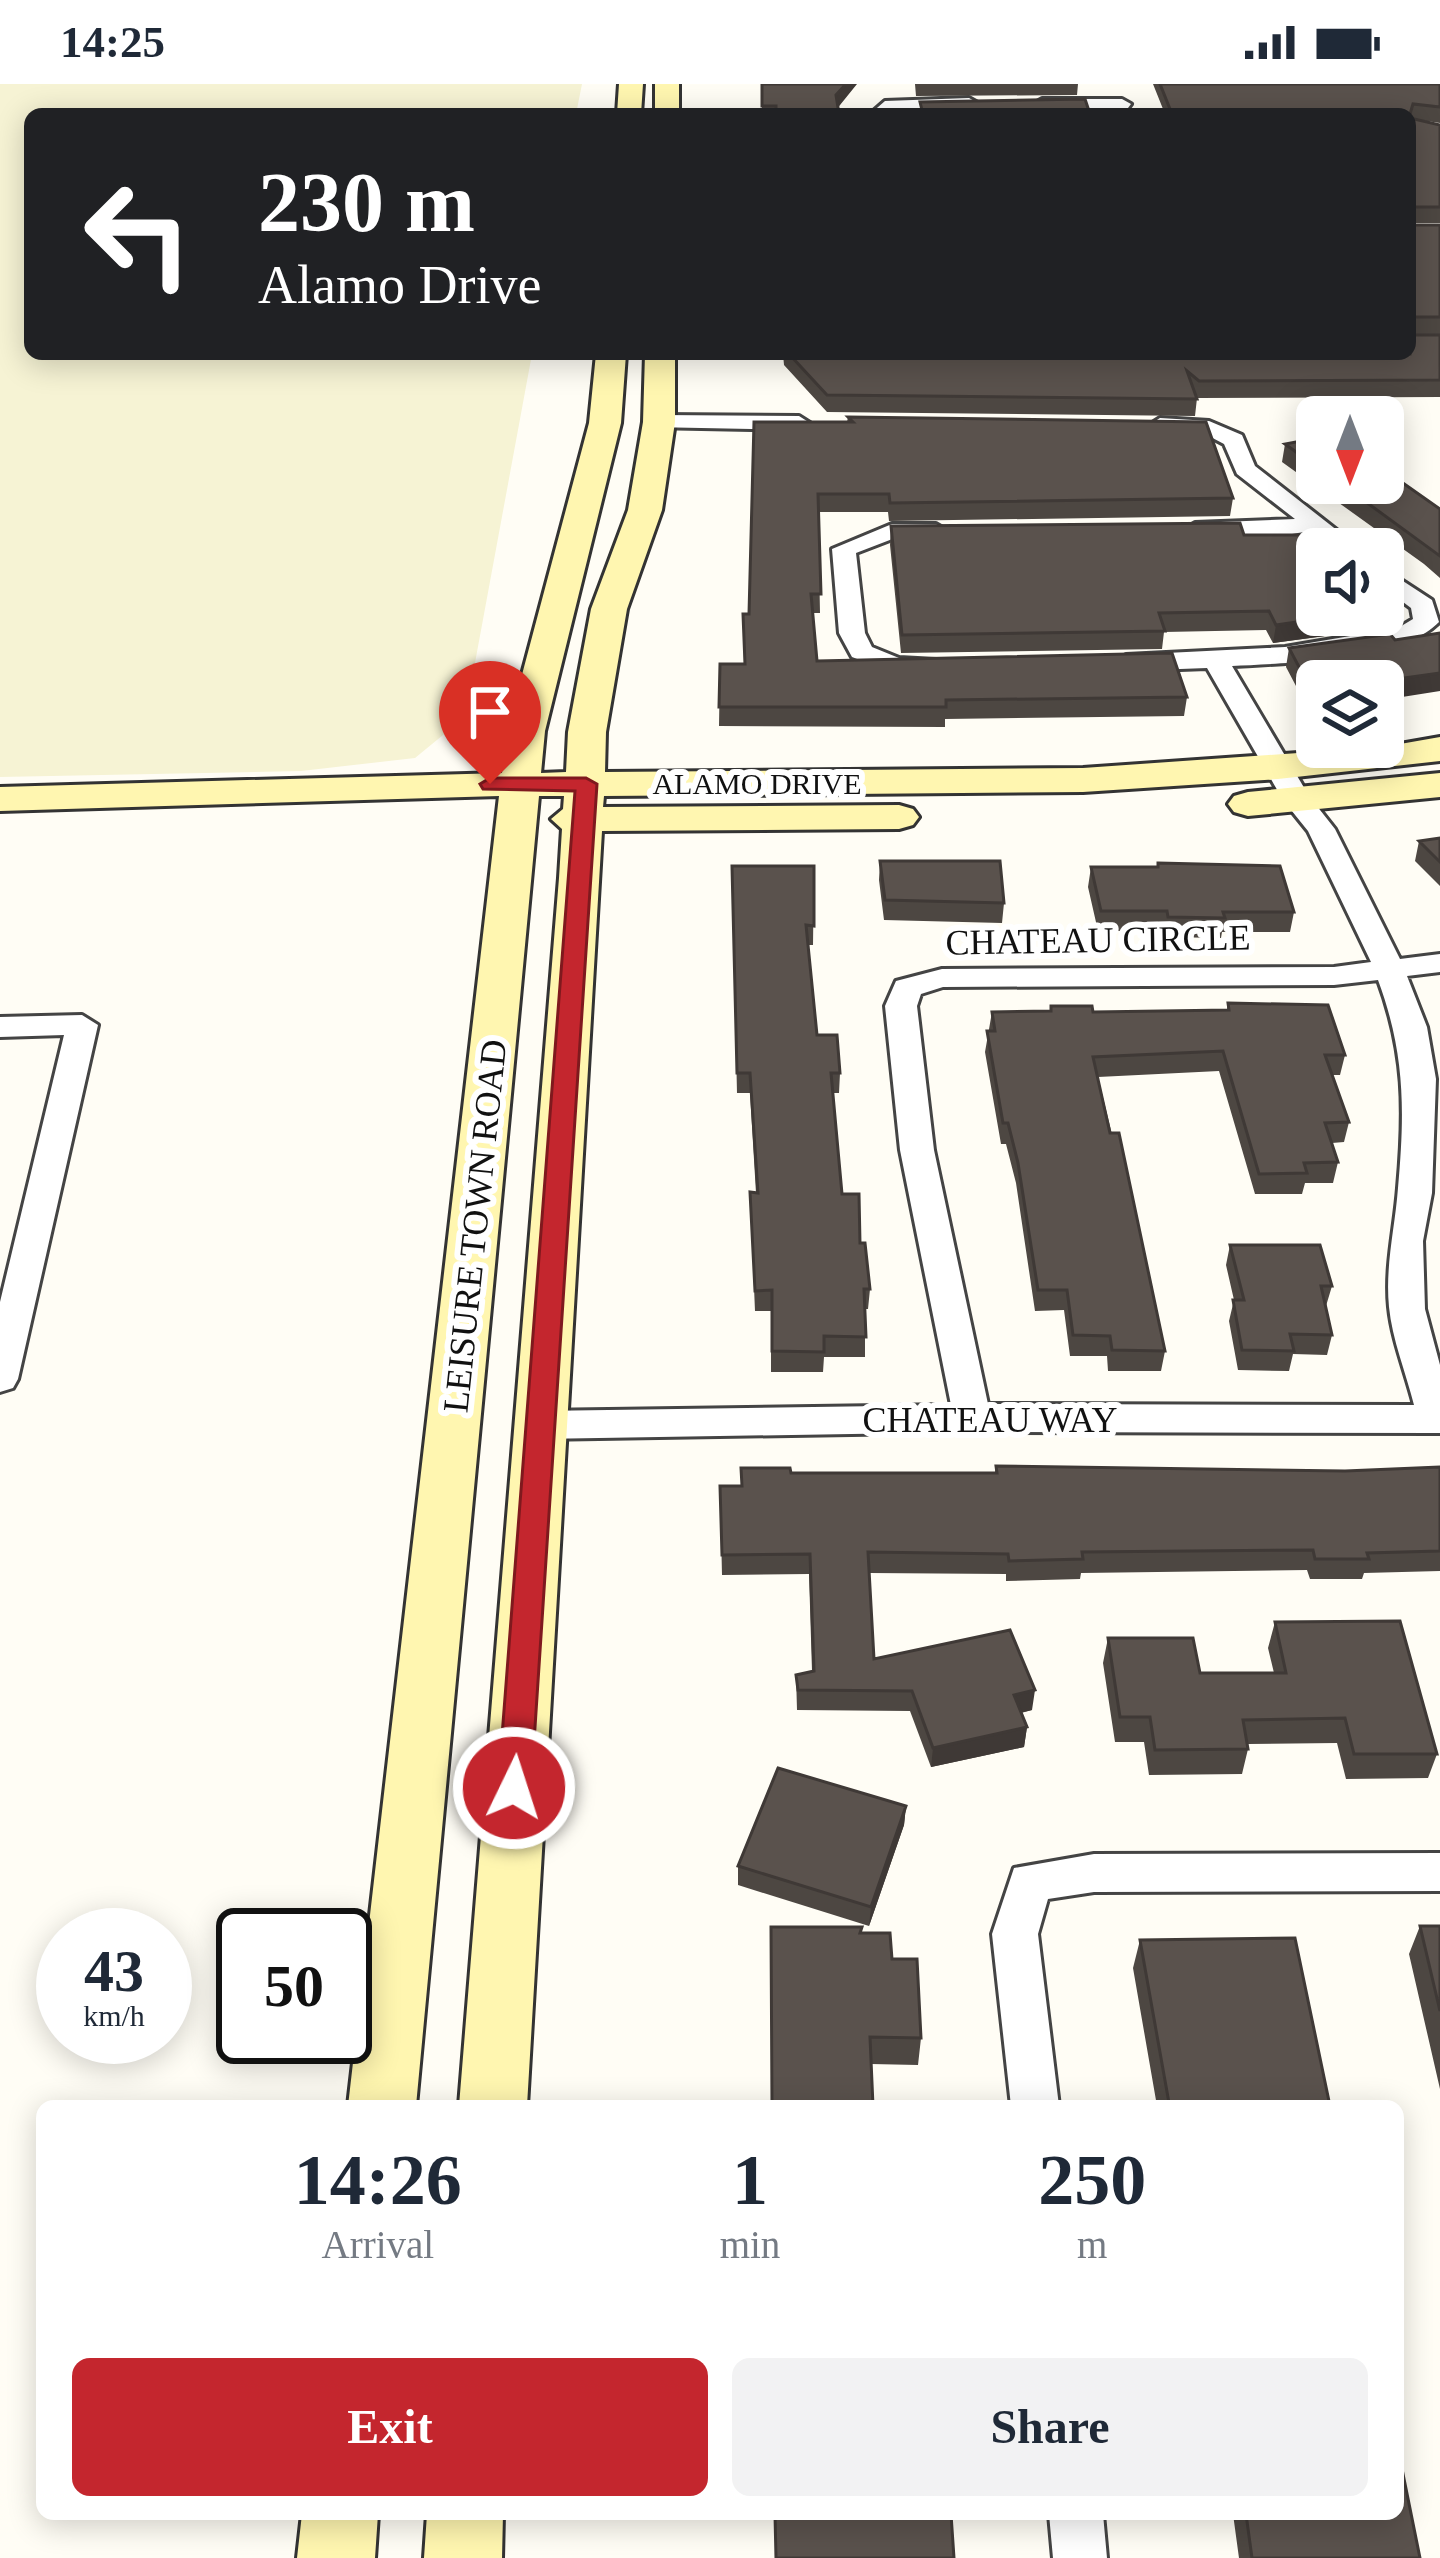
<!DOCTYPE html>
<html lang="en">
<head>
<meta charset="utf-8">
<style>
	:root { --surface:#fff; --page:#f2f2f3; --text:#1f2937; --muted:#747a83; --accent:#c4262e }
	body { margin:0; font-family:"Times New Roman",serif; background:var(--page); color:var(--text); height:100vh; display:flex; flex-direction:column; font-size:45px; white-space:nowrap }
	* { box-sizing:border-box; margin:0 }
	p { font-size:39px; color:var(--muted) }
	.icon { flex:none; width:66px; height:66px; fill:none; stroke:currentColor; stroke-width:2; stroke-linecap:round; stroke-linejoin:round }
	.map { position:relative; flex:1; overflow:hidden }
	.drawer { position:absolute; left:36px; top:2016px; width:1368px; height:420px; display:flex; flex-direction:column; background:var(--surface); border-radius:18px; box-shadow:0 6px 30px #0003 }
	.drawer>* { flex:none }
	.banner { position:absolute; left:24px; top:24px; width:1392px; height:252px; border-radius:18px; box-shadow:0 6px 30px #0003; background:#202124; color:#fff; overflow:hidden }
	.needle { width:78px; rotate:180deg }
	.fabs { position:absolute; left:1296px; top:312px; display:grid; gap:24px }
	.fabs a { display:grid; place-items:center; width:108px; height:108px; border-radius:18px; background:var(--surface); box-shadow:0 6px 30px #0003; font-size:60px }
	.speed { position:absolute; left:36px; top:1824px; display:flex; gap:24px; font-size:60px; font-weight:700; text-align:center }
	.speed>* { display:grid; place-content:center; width:156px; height:156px; border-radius:50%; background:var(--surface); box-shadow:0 6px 30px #0003; line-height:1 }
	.speed small { font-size:30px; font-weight:400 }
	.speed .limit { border:6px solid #111; border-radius:18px; background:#fff; color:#111 }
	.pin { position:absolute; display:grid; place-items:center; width:102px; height:102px; color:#fff; margin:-123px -51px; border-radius:50% 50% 50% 0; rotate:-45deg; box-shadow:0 0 12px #0007 }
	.pin .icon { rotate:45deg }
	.me { position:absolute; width:132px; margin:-66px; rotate:4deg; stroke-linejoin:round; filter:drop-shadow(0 0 9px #0008) }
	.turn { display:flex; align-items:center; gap:42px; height:252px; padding:0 36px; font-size:54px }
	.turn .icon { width:156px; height:156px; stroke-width:2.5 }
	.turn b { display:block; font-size:84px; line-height:102px }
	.eta { display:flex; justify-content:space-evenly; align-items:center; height:204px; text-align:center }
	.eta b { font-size:72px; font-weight:700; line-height:84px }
	.action { display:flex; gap:24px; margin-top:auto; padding:24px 36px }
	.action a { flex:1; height:138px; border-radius:18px; background:var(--accent); color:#fff; font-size:48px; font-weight:700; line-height:138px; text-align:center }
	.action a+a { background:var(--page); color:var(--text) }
	.status { display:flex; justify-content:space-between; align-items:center; height:84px; padding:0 60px; background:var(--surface); direction:ltr }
	.status svg { height:33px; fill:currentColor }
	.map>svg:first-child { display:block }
</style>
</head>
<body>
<div class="status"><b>14:25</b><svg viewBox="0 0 49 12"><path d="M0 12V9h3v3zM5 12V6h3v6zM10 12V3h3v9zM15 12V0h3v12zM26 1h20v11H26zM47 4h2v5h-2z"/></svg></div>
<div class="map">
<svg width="1440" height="2474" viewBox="0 0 1440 2474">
	<rect width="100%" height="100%" fill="#fffdf5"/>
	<path fill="#f6f3d4" d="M 0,0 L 582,0 L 576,30 L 30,30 L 30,270 L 532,270 L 465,633 L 415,674 L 301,687 L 0,693 Z"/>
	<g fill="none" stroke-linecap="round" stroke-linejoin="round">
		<g stroke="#444" stroke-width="6">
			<path id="minor" d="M 969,14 L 978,19 L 975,23 L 870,30 L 885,17 Z
				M 1122,15 L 1131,20 L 1128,24 L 1042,25 L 1033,20 L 1042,15 Z
				M 659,331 L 799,332 L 810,339 L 799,346 L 651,343 L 648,338 Z
				M 1160,334 L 1209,337 L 1242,351 L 1255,382 L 1361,465 L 1334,465 L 1310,447 L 1274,453 L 1187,451 L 1183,446 L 1195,439 L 1295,435 L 1237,390 L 1224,360 L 1205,350 L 1152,346 L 1149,341 Z
				M 892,440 L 936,440 L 948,447 L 936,454 L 895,454 L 856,469 L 865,549 L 872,563 L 899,574 L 936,576 L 940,582 L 936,588 L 896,590 L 852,573 L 839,549 L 832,465 Z
				M 1383,484 L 1432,516 L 1439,538 C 1402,577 1285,579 1232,582 L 1309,712 L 1335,745 L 1400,875 L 1440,870 L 1440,888 L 1407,892 L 1427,943 L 1436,995 L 1432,1109 L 1423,1157 L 1425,1225 L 1440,1281 L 1440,1349 L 971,1348 L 539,1355 L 526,1351 L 520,1341 L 526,1331 L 539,1327 L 951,1321 L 900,1066 L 885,922 L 896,897 L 942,885 L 1334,883 L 1371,878 L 1308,747 L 1283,716 L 1207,584 L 1126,587 L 1113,579 L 1126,571 L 1285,563 L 1398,544 L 1413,535 L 1411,524 L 1383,503 ZM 1378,896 C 1405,969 1405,1026 1398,1104 C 1395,1144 1385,1182 1389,1223 C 1392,1255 1406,1289 1414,1321 L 988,1320 L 934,1066 L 917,922 L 921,910 L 943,903 L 1334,901 Z
				M 82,931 L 98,941 L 18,1295 L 13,1304 L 0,1308 L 0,1218 L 64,951 L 0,953 L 0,933 Z
				M 1440,1769 L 1440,1807 L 1094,1808 L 1048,1815 L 1038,1850 L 1059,2022 L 1011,2022 L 992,1850 L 1014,1784 L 1094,1770 Z
				M 1049,2430 L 1103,2430 L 1107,2474 L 1053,2474 Z"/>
		</g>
		<g stroke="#333" stroke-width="6">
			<path id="secondary" d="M 619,0 L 643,0 L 641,30 L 617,30 Z
				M 655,0 L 679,0 L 679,30 L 655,30 Z
				M 596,270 L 626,270 L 621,339 L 545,647 L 541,689 L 566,688 L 568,648 L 591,525 L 628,426 L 643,338 L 645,270 L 675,270 L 675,338 L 662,426 L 627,525 L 606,648 L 605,688 L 1083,684 L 1383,663 L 1440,653 L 1440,677 L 1278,695 L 1083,708 L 604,712 L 603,723 L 899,721 L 913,725 L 919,733 L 913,741 L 899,745 L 602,747 L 527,2022 L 459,2022 L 559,794 L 562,745 L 551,735 L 563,725 L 564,712 L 539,712 L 416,2022 L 348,2022 L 499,712 L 0,727 L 0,703 L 502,689 L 507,647 L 589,339 Z
				M 1440,689 L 1440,713 L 1248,732 L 1234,728 L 1228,720 L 1234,712 L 1248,708 Z
				M 302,2430 L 378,2430 L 375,2474 L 297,2474 Z
				M 427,2430 L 503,2430 L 502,2474 L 424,2474 Z"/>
		</g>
		<use href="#minor" fill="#fff" fill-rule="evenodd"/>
		<use href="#secondary" fill="#fff6b0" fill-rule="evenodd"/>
	</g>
	<path fill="#4d4742" d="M 762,0 L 838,24 L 839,30 L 762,30 Z
		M 915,0 L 1078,0 L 1077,11 L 916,12 Z
		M 1153,0 L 1440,0 L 1440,39 L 1413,35 L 1440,41 L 1440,139 L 1410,139 L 1410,141 L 1440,141 L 1440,250 L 1410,250 L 1440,251 L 1440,313 L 1197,314 L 1195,332 L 827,328 L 784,281 L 783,270 L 1410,270 L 1410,30 L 1165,30 Z
		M 848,333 L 1233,414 L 1230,432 L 889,437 L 888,428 L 818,428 L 820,529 L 813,529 L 817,577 L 1187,613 L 1184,632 L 945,635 L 945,643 L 719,642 L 720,580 L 744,580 L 743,530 L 749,530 L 847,338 Z
		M 1317,354 L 1317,399 L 1383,399 L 1440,425 L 1440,494 L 1424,480 L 1282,378 L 1285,360 Z
		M 891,442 L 1244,451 L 1317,531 L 1369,546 L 1273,559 L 1266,546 L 1164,548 L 1162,565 L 901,569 L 890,461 Z
		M 1289,564 L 1383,597 L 1317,597 L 1317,620 L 1306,621 L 1286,583 Z
		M 1440,754 L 1440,802 L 1415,777 L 1419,757 Z
		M 880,777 L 1004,819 L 1002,839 L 884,836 L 879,796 Z
		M 1158,779 L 1294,828 L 1290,848 L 1222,848 L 1221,854 L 1165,853 L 1164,847 L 1098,847 L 1088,803 L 1091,783 L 1157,783 Z
		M 732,782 L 814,782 L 813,861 L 808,861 L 817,951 L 840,989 L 839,1009 L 832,1009 L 842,1110 L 860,1159 L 870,1205 L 868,1225 L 865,1225 L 865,1273 L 824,1273 L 823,1288 L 771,1288 L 771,1227 L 755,1227 L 750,1108 L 756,1109 L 750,1009 L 737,1009 Z
		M 1228,919 L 1345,971 L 1340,991 L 1332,991 L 1349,1038 L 1344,1058 L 1332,1059 L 1338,1078 L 1333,1099 L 1305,1099 L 1302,1110 L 1255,1110 L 1219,987 L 1098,993 L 1165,1267 L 1161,1287 L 1108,1287 L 1107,1272 L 1070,1272 L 1064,1226 L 1035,1227 L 1016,1099 L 1006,1060 L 1001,1060 L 985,968 L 992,928 L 1050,927 L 1051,922 L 1093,928 L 1227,926 Z
		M 1230,1161 L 1332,1202 L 1326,1222 L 1332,1251 L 1327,1271 L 1293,1270 L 1289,1287 L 1238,1286 L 1229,1237 L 1234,1216 L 1226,1181 Z
		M 996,1382 L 1345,1387 L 1440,1383 L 1440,1487 L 1364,1489 L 1362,1495 L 1310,1495 L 1307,1486 L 1081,1489 L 1080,1495 L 1006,1497 L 1006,1490 L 869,1489 L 874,1575 L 1032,1626 L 1021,1629 L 1027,1643 L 1024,1663 L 931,1683 L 910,1627 L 797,1626 L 796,1591 L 812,1587 L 809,1490 L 722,1491 L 720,1402 L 741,1402 L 741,1384 L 791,1389 L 995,1389 Z
		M 1275,1538 L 1437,1670 L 1428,1694 L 1346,1695 L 1337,1659 L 1248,1660 L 1248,1665 L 1242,1690 L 1149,1691 L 1144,1658 L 1115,1658 L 1103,1579 L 1108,1554 L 1200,1589 L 1274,1589 L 1268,1564 Z
		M 906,1722 L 904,1741 L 869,1842 L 738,1801 L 738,1782 Z
		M 1420,1842 L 1440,1842 L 1440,2005 L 1409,1870 Z
		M 771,1843 L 862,1843 L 861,1849 L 892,1875 L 921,1954 L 918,1981 L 871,1980 L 873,2022 L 771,2022 Z
		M 1140,1856 L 1330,2022 L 1157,2022 L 1133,1884 Z
		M 1233,2430 L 1398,2430 L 1420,2474 L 1239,2474 Z"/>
	<path fill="#3f3936" d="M 846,0 L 857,0 L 836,26 L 836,11 Z
		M 1345,531 L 1372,531 L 1369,546 L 1273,559 L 1276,541 Z
		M 1440,589 L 1440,607 L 1383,616 L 1383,597 Z
		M 1035,1606 L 1032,1626 L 1011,1631 L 1014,1611 Z
		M 1027,1643 L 1024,1663 L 931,1683 L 933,1664 Z
		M 906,1722 L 904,1741 L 869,1842 L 871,1823 Z"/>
	<path fill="#5a524d" stroke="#3f3936" stroke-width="3" d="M 762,0 L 846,0 L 836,11 L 839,30 L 776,30 L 776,22 L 762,22 Z
		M 1160,0 L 1440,0 L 1440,23 L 1413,20 L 1410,30 L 1172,30 Z
		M 1085,15 L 1090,30 L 923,30 L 920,18 Z
		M 1410,34 L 1440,41 L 1440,123 L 1410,123 Z
		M 1410,132 L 1410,141 L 1440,141 L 1440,233 L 1410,233 L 1410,251 L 1440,251 L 1440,296 L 1199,297 L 1187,287 L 1197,315 L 827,311 L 789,270 L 1410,270 Z
		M 848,333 L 1206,338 L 1233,414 L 890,419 L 889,410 L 818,410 L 821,510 L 811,510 L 817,577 L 1172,569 L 1187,613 L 946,616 L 946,623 L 719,623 L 720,580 L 745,580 L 743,530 L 749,530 L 754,338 L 853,338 Z
		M 1317,354 L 1317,383 L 1285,360 Z
		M 1383,385 L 1440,425 L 1440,472 L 1340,399 L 1383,399 Z
		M 1240,439 L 1244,451 L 1308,451 L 1317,476 L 1317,531 L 1345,531 L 1276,541 L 1269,527 L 1159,529 L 1165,547 L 902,551 L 891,442 Z
		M 1440,549 L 1440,589 L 1383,597 L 1317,597 L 1317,601 L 1309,602 L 1289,564 L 1390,550 L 1395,556 Z
		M 1440,754 L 1440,778 L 1419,757 Z
		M 880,777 L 1000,777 L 1004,819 L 885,816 Z
		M 1158,779 L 1280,782 L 1294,828 L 1223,828 L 1225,834 L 1168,833 L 1167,827 L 1101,827 L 1091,783 L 1158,783 Z
		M 732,782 L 814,782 L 814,842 L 806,841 L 817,951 L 837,951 L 840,989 L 831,989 L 842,1110 L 859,1110 L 860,1159 L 865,1159 L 870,1205 L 864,1205 L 866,1253 L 824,1252 L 824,1268 L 772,1267 L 772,1206 L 755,1207 L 750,1108 L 758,1109 L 750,989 L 737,989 Z
		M 1228,919 L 1328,921 L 1345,971 L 1325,971 L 1349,1038 L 1325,1039 L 1338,1078 L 1304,1079 L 1307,1089 L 1259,1090 L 1223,967 L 1093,973 L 1110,1049 L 1119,1049 L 1165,1267 L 1112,1266 L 1110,1252 L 1073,1251 L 1067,1206 L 1038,1206 L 1018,1079 L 1008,1039 L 1003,1039 L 987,947 L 995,947 L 992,928 L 1051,927 L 1051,922 L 1092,922 L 1093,928 L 1229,926 Z
		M 1230,1161 L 1320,1161 L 1332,1202 L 1321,1202 L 1332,1251 L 1290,1250 L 1294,1267 L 1242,1266 L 1233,1216 L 1244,1216 Z
		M 996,1382 L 1345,1387 L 1440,1383 L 1440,1467 L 1367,1469 L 1369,1475 L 1315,1475 L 1313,1466 L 1082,1468 L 1083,1475 L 1009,1477 L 1008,1470 L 868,1468 L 874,1575 L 1010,1546 L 1035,1606 L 1014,1611 L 1027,1643 L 933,1664 L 912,1607 L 798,1606 L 796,1591 L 814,1587 L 810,1470 L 722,1471 L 720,1402 L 742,1402 L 741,1384 L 790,1384 L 791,1389 L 997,1389 Z
		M 1400,1537 L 1437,1670 L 1354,1670 L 1345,1634 L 1243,1636 L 1248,1665 L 1155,1666 L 1150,1633 L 1120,1633 L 1108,1554 L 1193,1554 L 1200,1589 L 1286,1589 L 1275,1538 Z
		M 778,1684 L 906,1722 L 871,1823 L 738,1782 Z
		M 1420,1842 L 1440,1842 L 1440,1927 Z
		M 771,1843 L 862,1843 L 860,1849 L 890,1849 L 892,1875 L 917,1875 L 921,1954 L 870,1953 L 873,2022 L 772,2022 Z
		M 1295,1854 L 1330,2022 L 1234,2022 L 1233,2018 L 1169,2019 L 1140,1856 Z
		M 1398,2365 L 1420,2474 L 1252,2474 L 1246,2430 L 1398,2430 Z
		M 951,2430 L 954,2474 L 776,2474 L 775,2431 Z"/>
	<path fill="#c4262e" stroke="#7f191e" stroke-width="3" d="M 490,694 L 586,694 L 597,700 L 531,1704 L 526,1714 L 514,1718 L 503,1714 L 498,1704 L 575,707 L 483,705 L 480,700 Z"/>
	<g text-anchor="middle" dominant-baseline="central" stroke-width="12" stroke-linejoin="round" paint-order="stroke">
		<g font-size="30" fill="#111" stroke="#fff">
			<text x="757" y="699">ALAMO DRIVE</text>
		</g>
		<g font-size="36" fill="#111" stroke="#fff">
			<text transform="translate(1098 856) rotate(-1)">CHATEAU CIRCLE</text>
			<text transform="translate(475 1142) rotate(-84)">LEISURE TOWN ROAD</text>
			<text x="990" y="1336">CHATEAU WAY</text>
		</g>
	</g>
</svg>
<div class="fabs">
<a><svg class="needle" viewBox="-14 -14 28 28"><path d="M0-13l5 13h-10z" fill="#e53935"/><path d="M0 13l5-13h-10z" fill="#747a83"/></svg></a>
<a><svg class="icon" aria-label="sound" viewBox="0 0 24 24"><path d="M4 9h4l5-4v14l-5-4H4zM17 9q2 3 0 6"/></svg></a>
<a><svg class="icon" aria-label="layers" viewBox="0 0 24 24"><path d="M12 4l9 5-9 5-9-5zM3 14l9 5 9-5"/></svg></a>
</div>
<div class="speed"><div>43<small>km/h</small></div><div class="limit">50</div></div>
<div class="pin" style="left:490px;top:700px;background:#d93025"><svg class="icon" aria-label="arrive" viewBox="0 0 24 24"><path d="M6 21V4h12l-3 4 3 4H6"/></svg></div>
<svg class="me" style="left:514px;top:1704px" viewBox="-20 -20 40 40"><circle r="17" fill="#c4262e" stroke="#fff" stroke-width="3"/><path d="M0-11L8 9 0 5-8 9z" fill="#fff"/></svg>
<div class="banner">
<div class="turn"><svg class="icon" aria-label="left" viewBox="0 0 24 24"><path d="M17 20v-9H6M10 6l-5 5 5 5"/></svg><div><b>230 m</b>Alamo Drive</div></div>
</div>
<section class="drawer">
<div class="eta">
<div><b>14:26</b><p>Arrival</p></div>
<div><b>1</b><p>min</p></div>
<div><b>250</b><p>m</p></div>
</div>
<div class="action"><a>Exit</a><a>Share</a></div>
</section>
</div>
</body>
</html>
